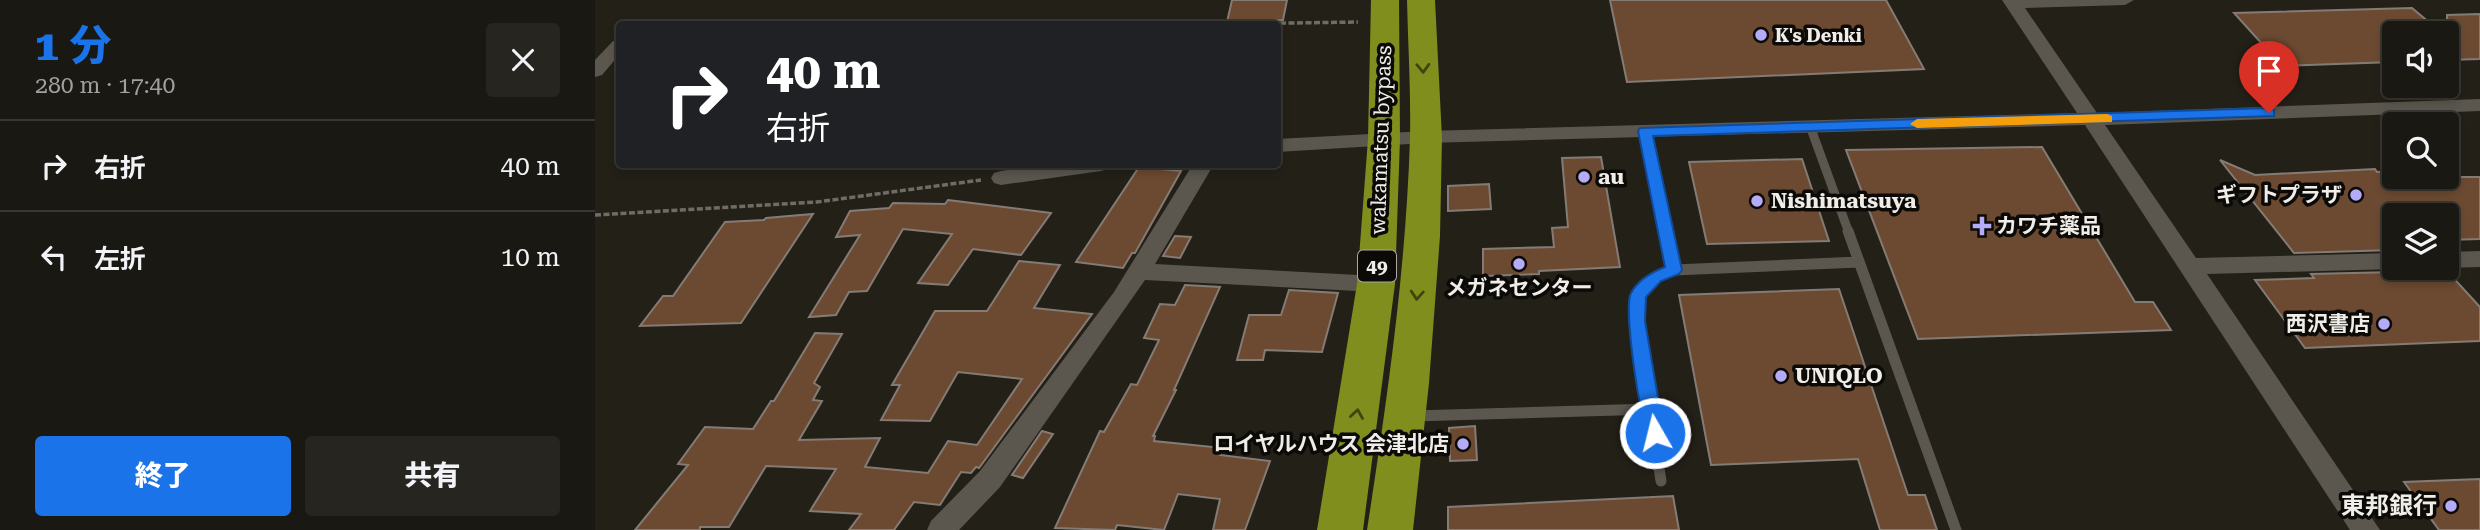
<!DOCTYPE html>
<html lang="ja">
<head>
<meta charset="utf-8">
<style>
	:root { --surface:#1a1812; --page:#272520; --text:#f1f3f6; --muted:#9fa09f; --line:#383732; --accent:#1a73e8 }
	body { margin:0; font-family:"Roboto Serif","Noto Sans JP",serif; background:var(--page); color:var(--text); height:100vh; display:flex; flex-direction:column; font-size:26px; white-space:nowrap }
	* { box-sizing:border-box; margin:0 }
	p { font-size:23px; color:var(--muted) }
	.icon { flex:none; width:38px; height:38px; fill:none; stroke:currentColor; stroke-width:2; stroke-linecap:round; stroke-linejoin:round }
	.map { position:relative; flex:1; overflow:hidden }
	.drawer { display:flex; flex-direction:column; background:var(--surface); width:595px }
	.drawer>* { flex:none }
	.hud { position:absolute; left:21px; top:21px; width:665px; height:147px; border-radius:7px; box-shadow:0 4px 10px #0003,0 0 0 2px var(--line); background:#202124; color:#fff; overflow:hidden }
	.controls { position:absolute; left:1787px; top:21px; display:grid; gap:14px }
	.controls a { display:grid; place-items:center; width:77px; height:77px; border-radius:7px; background:var(--surface); box-shadow:0 4px 10px #0003,0 0 0 2px var(--line); font-size:35px }
	.pin { position:absolute; display:grid; place-items:center; width:60px; height:60px; color:#fff; margin:-72px -30px; border-radius:50% 50% 50% 0; rotate:-45deg; box-shadow:0 0 7px #0007 }
	.pin .icon { rotate:45deg }
	.me { position:absolute; width:77px; margin:-38px; rotate:352deg; stroke-linejoin:round; filter:drop-shadow(0 0 5px #0008) }
	.turn { display:flex; align-items:center; gap:24px; height:147px; padding:0 35px; font-size:32px }
	.turn .icon { width:91px; height:91px; stroke-width:2.5 }
	.turn b { display:block; font-size:49px; line-height:60px }
	.round { display:grid; place-items:center; flex:none; width:74px; height:74px; border-radius:7px; background:var(--page) }
	.headline { display:flex; align-items:center; justify-content:space-between; height:119px; padding:0 35px }
	h1 { font-size:42px; font-weight:800; line-height:52px; color:var(--accent) }
	.action { display:flex; gap:14px; margin-top:auto; padding:14px 35px }
	.action a { flex:1; height:80px; border-radius:7px; background:var(--accent); color:#fff; font-size:28px; font-weight:800; line-height:80px; text-align:center }
	.action a+a { background:var(--page); color:var(--text) }
	ul { padding:0; list-style:none }
	li { display:flex; align-items:center; gap:21px; height:91px; padding:0 35px; border-top:2px solid var(--line) }
	li div { flex:1 }
	li b { display:block; font-size:26px }
	li em { font-style:normal }
	main { display:flex; flex:1; min-height:0 }
	.map>svg:first-child { display:block }
</style>
</head>
<body>
<main>
<section class="drawer">
<div class="headline"><div><h1>1 分</h1><p>280 m · 17:40</p></div><a class="round"><svg class="icon" aria-label="close" viewBox="0 0 24 24"><path d="M6 6l12 12M18 6L6 18"/></svg></a></div>
<ul>
<li><svg class="icon" aria-label="right" viewBox="0 0 24 24"><path d="M7 20v-9h11M14 6l5 5-5 5"/></svg><div><b>右折</b></div><em>40 m</em></li>
<li><svg class="icon" aria-label="left" viewBox="0 0 24 24"><path d="M17 20v-9H6M10 6l-5 5 5 5"/></svg><div><b>左折</b></div><em>10 m</em></li>
</ul>
<div class="action"><a>終了</a><a>共有</a></div>
</section>
<div class="map">
<svg width="1885" height="530" viewBox="0 0 1885 530">
	<rect width="100%" height="100%" fill="#232018"/>
	<path fill="#6c4a32" stroke="#847b75" stroke-width="2" d="M 637,0 L 692,0 L 688,20 L 632,22 Z
		M 1015,0 L 1291,0 L 1329,69 L 1032,82 Z
		M 1817,8 L 1847,33 L 1799,33 L 1799,62 L 1687,66 L 1639,13 Z
		M 1885,14 L 1885,59 L 1852,60 L 1852,15 Z
		M 1447,147 L 1540,302 L 1558,302 L 1576,330 L 1323,339 L 1251,150 Z
		M 1006,157 L 1025,267 L 944,271 L 944,274 L 888,276 L 888,249 L 959,247 L 957,228 L 973,227 L 967,158 Z
		M 1207,159 L 1234,241 L 1112,244 L 1094,162 Z
		M 1625,160 L 1660,175 L 1780,169 L 1782,172 L 1799,171 L 1799,177 L 1885,177 L 1885,239 L 1852,240 L 1852,215 L 1799,215 L 1799,250 L 1699,253 Z
		M 544,167 L 586,171 L 540,253 L 537,253 L 528,268 L 481,262 Z
		M 894,184 L 896,209 L 853,211 L 853,186 Z
		M 353,200 L 456,213 L 426,255 L 378,249 L 353,285 L 323,283 L 357,234 L 308,229 L 272,291 L 254,292 L 241,315 L 214,317 L 265,235 L 241,237 L 255,211 L 294,208 L 298,203 L 350,204 Z
		M 218,214 L 146,323 L 45,326 L 68,296 L 78,296 L 130,222 L 169,220 L 171,218 Z
		M 580,236 L 596,237 L 585,258 L 568,256 Z
		M 424,261 L 465,265 L 439,308 L 497,314 L 384,468 L 381,467 L 376,473 L 366,472 L 345,505 L 319,502 L 299,530 L 254,530 L 266,514 L 215,511 L 241,469 L 171,466 L 134,527 L 105,527 L 105,530 L 40,530 L 93,465 L 83,464 L 110,427 L 158,429 L 176,401 L 179,401 L 220,333 L 247,334 L 219,383 L 225,387 L 218,400 L 227,401 L 204,440 L 285,438 L 270,467 L 333,473 L 353,441 L 382,445 L 427,379 L 363,372 L 335,421 L 286,420 L 305,385 L 297,385 L 340,311 L 392,311 Z
		M 1799,272 L 1799,275 L 1853,272 L 1885,307 L 1885,341 L 1710,348 L 1660,280 L 1719,278 L 1716,274 Z
		M 590,285 L 625,287 L 579,390 L 581,390 L 558,436 L 560,436 L 559,441 L 628,448 L 625,455 L 675,461 L 650,530 L 618,530 L 625,499 L 583,494 L 569,530 L 522,525 L 520,530 L 460,528 L 505,431 L 509,432 L 536,384 L 542,385 L 564,340 L 549,338 L 565,304 L 580,305 Z
		M 1244,289 L 1313,495 L 1330,495 L 1342,530 L 1285,530 L 1263,459 L 1116,465 L 1084,295 Z
		M 694,290 L 743,293 L 727,352 L 670,350 L 668,360 L 642,360 L 654,315 L 686,315 Z
		M 880,426 L 882,460 L 855,461 L 854,428 Z
		M 447,431 L 458,434 L 428,478 L 417,475 Z
		M 1885,479 L 1885,530 L 1844,530 L 1809,482 Z
		M 1078,496 L 1084,530 L 853,530 L 853,507 Z"/>
	<g fill="none" stroke-linecap="round" stroke-linejoin="round">
		<path stroke="#6f6c66" stroke-width="3.5" stroke-dasharray="6 2.5" stroke-linecap="butt" d="M 634,24 L 763,22
			M 0,215 L 222,202 L 386,180"/>
		<path stroke="#5b574f" stroke-width="9" d="M 1215,126 L 1254,233
			M 1050,131 L 1071,233"/>
		<path stroke="#5b574f" stroke-width="11" d="M 1071,231 L 1079,270
			M 1253,231 L 1361,530
			M 818,416 L 1057,409
			M 1066,481 L 1041,321 L 1043,295 L 1061,277 L 1079,270 L 1264,262"/>
		<path fill="#5b574f" fill-rule="evenodd" d="M 1407,0 L 1539,0 L 1530,5 L 1430,8 L 1502,113 L 1885,99 L 1885,111 L 1510,125 L 1601,258 L 1799,253 L 1799,268 L 1804,268 L 1799,269 L 1612,274 L 1785,530 L 1755,530 L 1490,125 L 831,143 L 682,152 L 682,139 L 831,131 L 1482,113 Z
			M 24,40 L 24,55 L 7,75 L 0,77 L 0,60 L 18,41 Z
			M 454,164 L 516,164 L 513,169 L 506,171 L 406,185 L 399,183 L 396,178 L 399,173 L 406,171 Z
			M 598,164 L 619,164 L 560,264 L 781,276 L 789,278 L 793,284 L 789,290 L 781,292 L 550,280 L 405,487 L 364,530 L 332,530 L 336,521 L 385,471 L 519,292 Z
			M 1885,251 L 1885,267 L 1852,268 L 1851,268 L 1852,252 Z"/>
		<path fill="#7f8e1c" fill-rule="evenodd" d="M 776,0 L 804,0 L 805,139 L 800,284 L 768,530 L 722,530 L 762,284 L 773,139 Z
			M 812,0 L 840,0 L 847,138 L 845,236 L 834,383 L 818,530 L 772,530 C 792,400 811,270 815,138 C 816,92 813,46 812,0 Z"/>
	</g>
	<defs><path id="oneway-chevron" d="M-2-3.5L2.5 0L-2 3.5" fill="none" stroke-width="1.6" stroke-linecap="round" stroke-linejoin="round" transform="scale(1.75)"/></defs>
	<g stroke="#3f4510">
		<use href="#oneway-chevron" transform="translate(828 68) rotate(88)"/>
		<use href="#oneway-chevron" transform="translate(822 295) rotate(94)"/>
		<use href="#oneway-chevron" transform="translate(762 414) rotate(-81)"/>
	</g>
	<path fill="#1a73e8" stroke="#114b97" stroke-width="2" d="M 1674,108 L 1679,110 L 1679,116 L 1058,136 L 1087,270 L 1084,274 L 1066,281 L 1051,297 L 1050,321 L 1069,433 L 1067,438 L 1060,440 L 1054,438 C 1045,422 1028,307 1036,293 C 1043,280 1057,272 1070,267 L 1043,131 L 1045,128 Z"/>
	<path fill="#f59e0b" d="M 1512,114 L 1517,116 L 1517,122 L 1322,128 L 1315,124 L 1322,119 Z"/>
	<g fill="#b4acf9" stroke="#0b0a07" stroke-width="2.5">
		<circle cx="1166" cy="35" r="7"/>
		<circle cx="989" cy="177" r="7"/>
		<circle cx="1761" cy="195" r="7"/>
		<circle cx="1162" cy="201" r="7"/>
		<path d="M1383.5 215.5h7v7h7v7h-7v7h-7v-7h-7v-7h7z"/>
		<circle cx="924" cy="264" r="7"/>
		<circle cx="1789" cy="324" r="7"/>
		<circle cx="1186" cy="376" r="7"/>
		<circle cx="868" cy="444" r="7"/>
		<circle cx="1856" cy="506" r="7"/>
	</g>
	<g text-anchor="middle" dominant-baseline="central" stroke-width="7" stroke-linejoin="round" paint-order="stroke">
		<g font-size="18" font-weight="bold" fill="#f0ede8" stroke="#0b0a07" text-anchor="start">
			<text x="1180" y="35">K's Denki</text>
		</g>
		<rect fill="#0b0a07" stroke="#aba9a4" stroke-width="2" x="763" y="250.5" width="38" height="31" rx="5"/>
		<g font-size="19" font-weight="bold" fill="#f0ede8">
			<text x="782" y="266">49</text>
		</g>
		<g font-size="21" fill="#f0ede8" stroke="#0b0a07">
			<text transform="translate(786 140) rotate(-88)">wakamatsu bypass</text>
		</g>
		<g font-size="21" font-weight="bold" fill="#f0ede8" stroke="#0b0a07" text-anchor="start">
			<text x="1003" y="177">au</text>
			<text x="1747" y="195" text-anchor="end">ギフトプラザ</text>
			<text x="1176" y="201">Nishimatsuya</text>
			<text x="1401" y="226">カワチ薬品</text>
			<text x="924" y="288" text-anchor="middle">メガネセンター</text>
			<text x="1775" y="324" text-anchor="end">西沢書店</text>
			<text x="1200" y="376">UNIQLO</text>
			<text x="854" y="444" text-anchor="end">ロイヤルハウス 会津北店</text>
		</g>
		<g font-size="24" font-weight="bold" fill="#f0ede8" stroke="#0b0a07" text-anchor="end">
			<text x="1842" y="506">東邦銀行</text>
		</g>
	</g>
</svg>
<div class="controls">
<a><svg class="icon" aria-label="sound" viewBox="0 0 24 24"><path d="M4 9h4l5-4v14l-5-4H4zM17 9q2 3 0 6"/></svg></a>
<a><svg class="icon" aria-label="search" viewBox="0 0 24 24"><circle cx="10" cy="10" r="6"/><path d="M15 15l6 6"/></svg></a>
<a><svg class="icon" aria-label="layers" viewBox="0 0 24 24"><path d="M12 4l9 5-9 5-9-5zM3 14l9 5 9-5"/></svg></a>
</div>
<div class="pin" style="left:1674px;top:113px;background:#d93025"><svg class="icon" aria-label="arrive" viewBox="0 0 24 24"><path d="M6 21V4h12l-3 4 3 4H6"/></svg></div>
<svg class="me" style="left:1060px;top:433px" viewBox="-20 -20 40 40"><circle r="17" fill="#1a73e8" stroke="#fff" stroke-width="3"/><path d="M0-11L8 9 0 5-8 9z" fill="#fff"/></svg>
<div class="hud">
<div class="turn"><svg class="icon" aria-label="right" viewBox="0 0 24 24"><path d="M7 20v-9h11M14 6l5 5-5 5"/></svg><div><b>40 m</b>右折</div></div>
</div>
</div>
</main>
</body>
</html>
